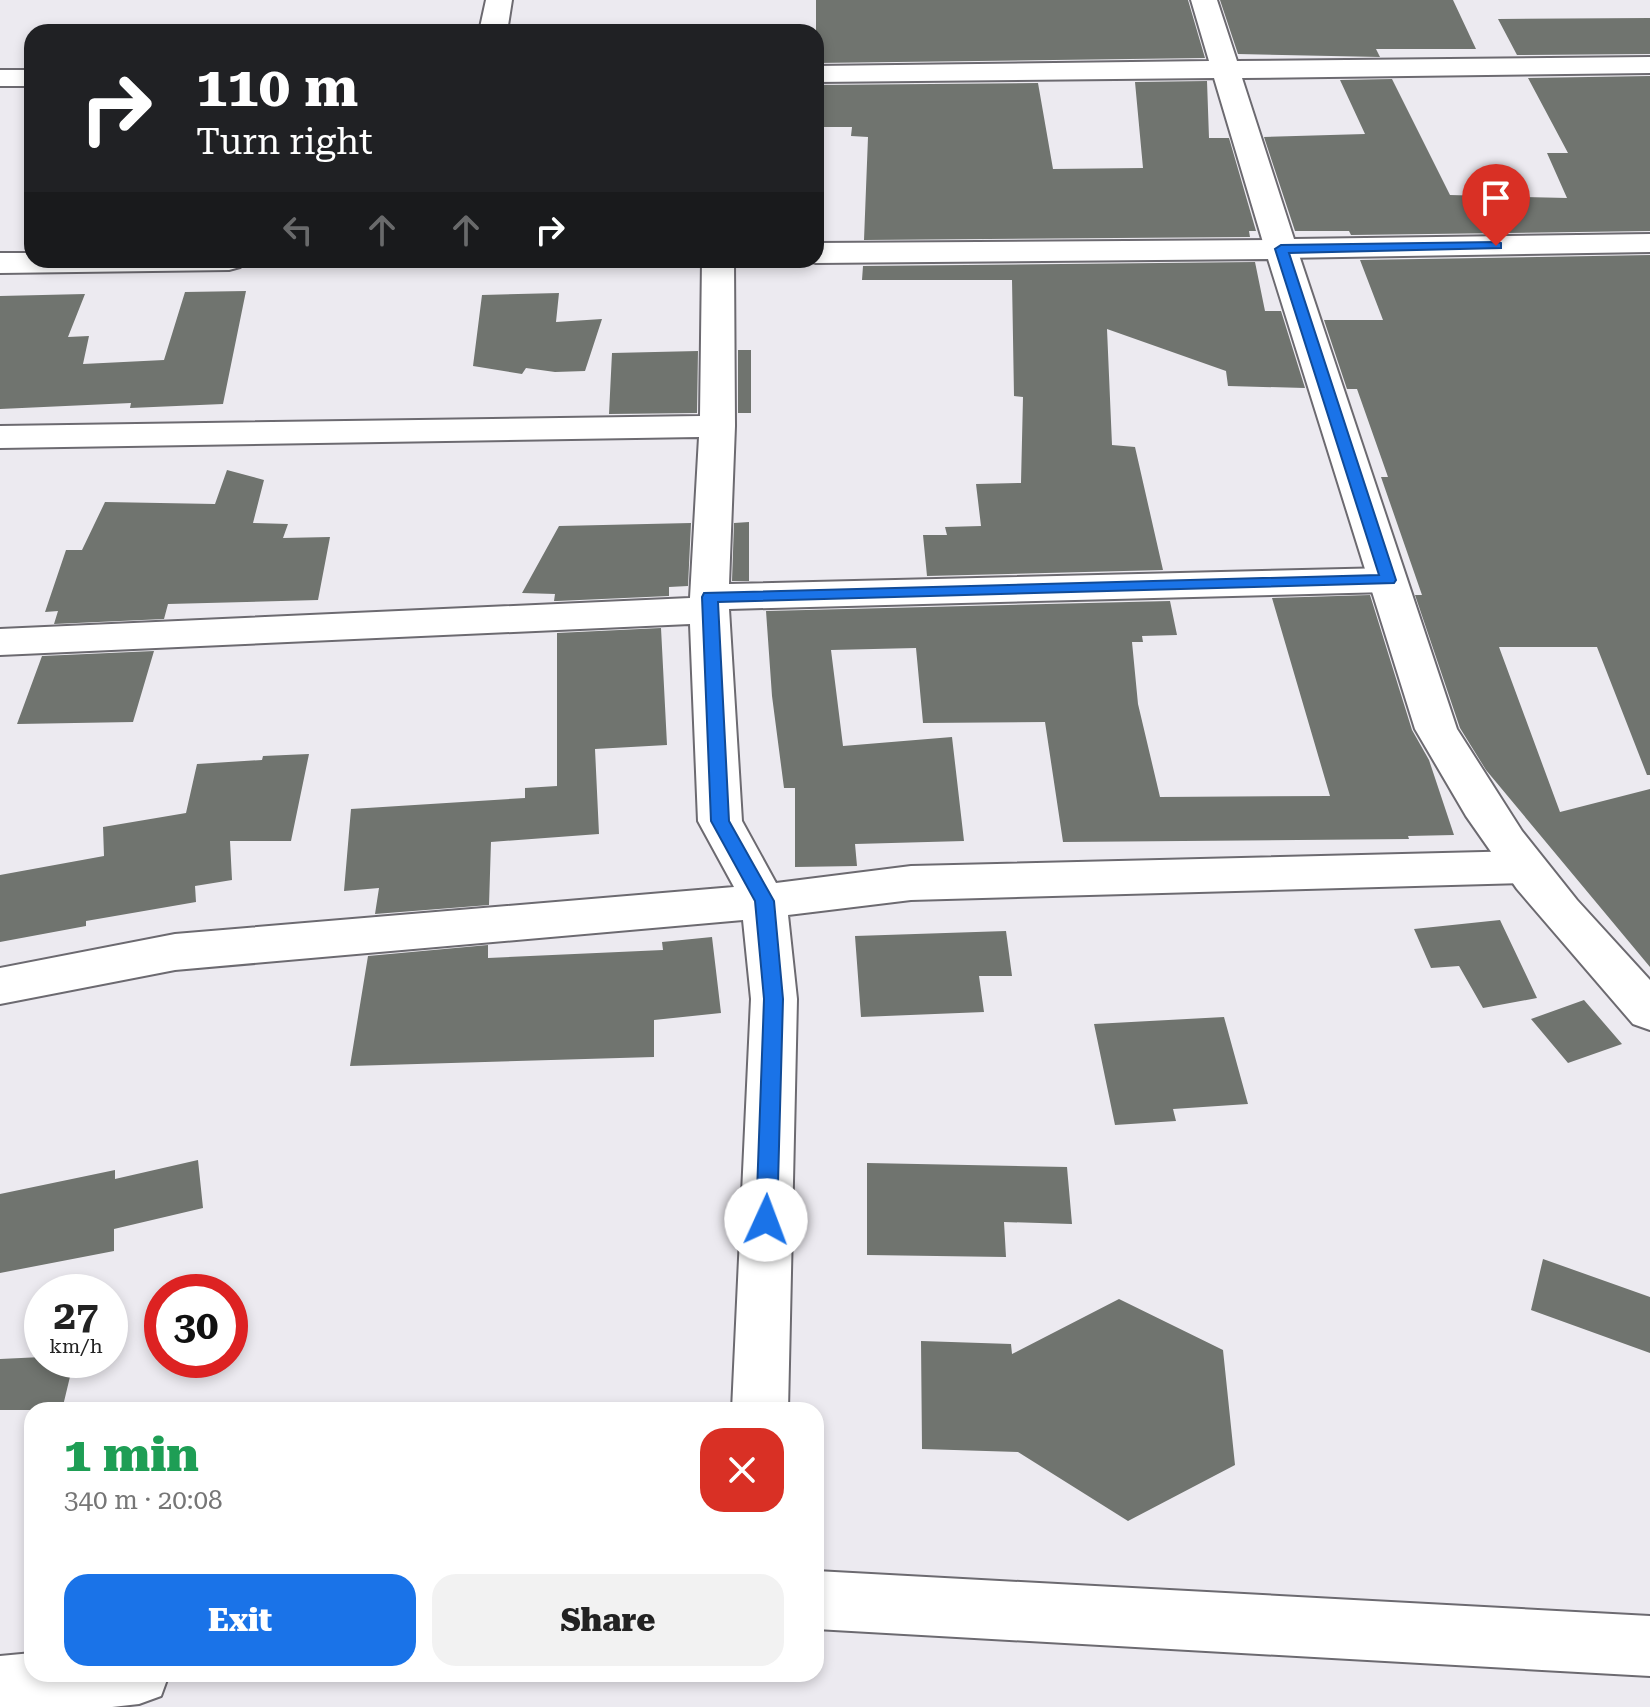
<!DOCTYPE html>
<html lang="en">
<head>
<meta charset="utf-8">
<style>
	:root { --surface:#fff; --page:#f2f2f2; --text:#222; --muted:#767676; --accent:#1a73e8 }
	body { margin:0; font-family:"Roboto Serif",serif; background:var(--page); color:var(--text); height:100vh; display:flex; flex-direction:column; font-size:30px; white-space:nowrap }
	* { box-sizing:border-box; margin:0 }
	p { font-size:26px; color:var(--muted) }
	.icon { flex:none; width:44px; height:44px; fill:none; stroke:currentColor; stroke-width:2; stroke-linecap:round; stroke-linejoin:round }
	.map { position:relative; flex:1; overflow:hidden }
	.panel { position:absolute; left:24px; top:1402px; width:800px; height:280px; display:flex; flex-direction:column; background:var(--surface); border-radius:24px; box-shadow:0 4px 12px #0003 }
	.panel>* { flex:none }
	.guide { position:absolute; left:24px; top:24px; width:800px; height:244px; border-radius:24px; box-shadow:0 4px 12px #0003; background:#202124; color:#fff; overflow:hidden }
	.speed { position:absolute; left:24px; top:1274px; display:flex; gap:16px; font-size:40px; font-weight:700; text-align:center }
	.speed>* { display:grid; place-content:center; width:104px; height:104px; border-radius:50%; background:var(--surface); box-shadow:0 4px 12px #0003; line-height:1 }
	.speed small { font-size:20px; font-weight:400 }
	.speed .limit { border:12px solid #d22; background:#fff; color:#111 }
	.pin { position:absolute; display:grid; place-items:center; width:68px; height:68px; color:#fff; margin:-82px -34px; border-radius:50% 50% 50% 0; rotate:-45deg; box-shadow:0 0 8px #0007 }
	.pin .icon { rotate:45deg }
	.me { position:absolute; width:88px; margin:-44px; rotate:2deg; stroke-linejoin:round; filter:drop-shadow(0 0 6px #0008) }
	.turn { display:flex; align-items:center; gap:28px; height:168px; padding:0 40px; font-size:36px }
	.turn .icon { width:104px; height:104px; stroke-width:2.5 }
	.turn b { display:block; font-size:56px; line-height:68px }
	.lanes { display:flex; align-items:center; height:76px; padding:0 40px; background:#0003; justify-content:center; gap:40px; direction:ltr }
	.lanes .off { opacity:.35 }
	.round { display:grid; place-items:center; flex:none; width:84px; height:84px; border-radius:24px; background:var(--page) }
	.overview { display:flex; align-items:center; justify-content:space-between; height:136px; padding:0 40px }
	h1 { font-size:48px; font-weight:800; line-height:60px; color:#1e9e55 }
	.cta { display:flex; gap:16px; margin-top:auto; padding:16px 40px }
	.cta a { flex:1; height:92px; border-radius:24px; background:var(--accent); color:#fff; font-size:32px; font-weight:800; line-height:92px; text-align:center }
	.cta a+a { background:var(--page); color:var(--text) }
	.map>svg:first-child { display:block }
</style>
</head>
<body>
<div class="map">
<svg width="1650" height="1707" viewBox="0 0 1650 1707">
	<rect width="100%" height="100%" fill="#eceaf0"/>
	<path fill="#70746f" d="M 816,0 L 1188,0 L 1205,58 L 816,63 Z
		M 1220,0 L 1453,0 L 1476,49 L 1376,49 L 1380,57 L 1238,54 Z
		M 1650,18 L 1650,54 L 1517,55 L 1498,19 Z
		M 1650,76 L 1650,231 L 1351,235 L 1349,231 L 1295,231 L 1264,137 L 1365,134 L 1340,80 L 1392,79 L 1450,195 L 1567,198 L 1547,153 L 1568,153 L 1528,78 Z
		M 1207,81 L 1209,138 L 1229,138 L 1256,231 L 1249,231 L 1250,237 L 864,240 L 868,137 L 851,136 L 852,127 L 816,127 L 816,85 L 1038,83 L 1053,169 L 1143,168 L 1135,82 Z
		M 1650,255 L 1650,775 L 1647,775 L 1597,647 L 1499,647 L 1560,812 L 1650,789 L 1650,967 L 1486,770 L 1460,728 L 1415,595 L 1422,595 L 1381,477 L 1388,477 L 1357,389 L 1347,389 L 1324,320 L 1383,320 L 1360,260 Z
		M 1255,262 L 1265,311 L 1281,311 L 1305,388 L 1228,386 L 1226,371 L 1107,329 L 1112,445 L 1135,447 L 1163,570 L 927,576 L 923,535 L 947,535 L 945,527 L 981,526 L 976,484 L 1021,483 L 1023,397 L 1014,396 L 1012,280 L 862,280 L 863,266 Z
		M 246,291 L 223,404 L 130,408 L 131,403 L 0,409 L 0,296 L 85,294 L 68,337 L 89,336 L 83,364 L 164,360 L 185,292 Z
		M 559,293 L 556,322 L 602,319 L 585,371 L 555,372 L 526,368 L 522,374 L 473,366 L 482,295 Z
		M 738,350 L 751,350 L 751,413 L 738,413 Z
		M 698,351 L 697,413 L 609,414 L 612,353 Z
		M 227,470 L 264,480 L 253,523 L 288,524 L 283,538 L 330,537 L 318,600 L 168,604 L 164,619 L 54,624 L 58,611 L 45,612 L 66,550 L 82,550 L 105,502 L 215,504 Z
		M 749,522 L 749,581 L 732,581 L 734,523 Z
		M 691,523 L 688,586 L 669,587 L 669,596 L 557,601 L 554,601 L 555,594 L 522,593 L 559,526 Z
		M 1370,595 L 1412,730 L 1429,760 L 1454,835 L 1408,836 L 1409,839 L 1063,842 L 1045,722 L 923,723 L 916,648 L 831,650 L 843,746 L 952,737 L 964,841 L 855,844 L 857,866 L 795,867 L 795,788 L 784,788 L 772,696 L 766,611 L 1170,601 L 1177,635 L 1142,636 L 1143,642 L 1132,642 L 1138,704 L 1160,797 L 1330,796 L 1272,598 Z
		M 661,628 L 667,745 L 595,749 L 599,834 L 491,842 L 489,905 L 375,914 L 379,888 L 344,891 L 351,809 L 525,798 L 525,788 L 557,786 L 557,633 Z
		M 154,651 L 133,722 L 17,724 L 42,656 Z
		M 309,754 L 291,841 L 230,841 L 232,880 L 195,886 L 196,902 L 86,921 L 86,926 L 0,942 L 0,875 L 104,856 L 103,827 L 186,813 L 197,764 L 262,760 L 263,756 Z
		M 1500,920 L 1537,998 L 1483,1008 L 1459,966 L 1431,968 L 1414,929 Z
		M 1006,931 L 1012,976 L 979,976 L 984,1012 L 861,1017 L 855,936 Z
		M 712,937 L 721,1013 L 654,1020 L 654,1057 L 350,1066 L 368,956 L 488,945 L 488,958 L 663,950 L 662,942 Z
		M 1584,1000 L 1622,1044 L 1568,1063 L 1531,1019 Z
		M 1224,1017 L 1248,1104 L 1173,1109 L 1176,1121 L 1115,1125 L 1094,1024 Z
		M 198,1160 L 203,1208 L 114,1229 L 114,1251 L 0,1273 L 0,1194 L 115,1170 L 115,1179 Z
		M 867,1163 L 1067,1167 L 1072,1224 L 1004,1222 L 1006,1257 L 867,1255 Z
		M 1543,1259 L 1650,1297 L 1650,1353 L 1531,1310 Z
		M 1119,1299 L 1223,1350 L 1235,1465 L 1128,1521 L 1018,1452 L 922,1449 L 921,1341 L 1011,1344 L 1012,1354 Z
		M 42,1357 L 42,1360 L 74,1360 L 62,1410 L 0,1410 L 0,1359 Z"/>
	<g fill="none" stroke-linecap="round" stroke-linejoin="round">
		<g stroke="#6c6a70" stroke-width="4">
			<path id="minor" d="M 486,0 L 512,0 L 507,32 L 479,32 Z
				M 1191,0 L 1217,0 L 1237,61 L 1650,57 L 1650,73 L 1242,78 L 1294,239 L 1650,234 L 1650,252 L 1281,258 L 1270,256 L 1265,249 L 1214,78 L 816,82 L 816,66 L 1209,61 Z
				M 0,70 L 32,70 L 32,86 L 0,86 Z
				M 702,260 L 734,260 L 735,426 L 729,584 L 1388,568 L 1402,571 L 1407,580 L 1402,589 L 1388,592 L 729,609 L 742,821 L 776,883 L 911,866 L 1524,851 L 1540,855 L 1546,867 L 1540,879 L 1524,883 L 911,900 L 788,915 L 797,999 L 788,1410 L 732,1410 L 751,999 L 743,920 L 175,970 L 0,1004 L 0,968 L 175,934 L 734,887 L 698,821 L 690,624 L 0,655 L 0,629 L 690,598 L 699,437 L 0,448 L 0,426 L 700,416 Z
				M 816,1571 L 1650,1616 L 1650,1676 L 816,1629 Z
				M 32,1653 L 32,1674 L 169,1674 L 161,1696 L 139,1704 L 112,1707 L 0,1707 L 0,1656 Z"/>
		</g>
		<g stroke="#6c6a70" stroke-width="4">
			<path id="tertiary" d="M 1281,240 L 1292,242 L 1297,249 L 1457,729 L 1522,831 L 1577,900 L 1650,980 L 1650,1030 L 1633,1024 L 1517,889 L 1466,816 L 1415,729 L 1268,259 L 816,263 L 806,260 L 816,260 L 816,243 Z
				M 0,253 L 32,253 L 32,260 L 245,260 L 240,267 L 229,270 L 0,273 Z"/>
		</g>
		<use href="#minor" fill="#fff" fill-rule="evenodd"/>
		<use href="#tertiary" fill="#fff" fill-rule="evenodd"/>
	</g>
	<path fill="#1a73e8" stroke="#114b97" stroke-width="2" d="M 1496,242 L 1501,243 L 1501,248 L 1289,253 L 1396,580 L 1394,583 L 718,602 L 729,821 L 774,901 L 783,999 L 777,1220 L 774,1227 L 766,1229 L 759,1227 L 756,1220 L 764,999 L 755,901 L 711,821 L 702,597 L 704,593 L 1379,575 L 1275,249 L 1281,245 Z"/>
</svg>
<div class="speed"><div>27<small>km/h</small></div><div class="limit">30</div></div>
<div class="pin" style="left:1496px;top:246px;background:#d93025"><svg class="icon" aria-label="arrive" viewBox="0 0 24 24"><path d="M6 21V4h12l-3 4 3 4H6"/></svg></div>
<svg class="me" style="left:766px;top:1220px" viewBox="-20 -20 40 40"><circle r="19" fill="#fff"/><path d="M0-13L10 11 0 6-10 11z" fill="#1a73e8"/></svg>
<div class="guide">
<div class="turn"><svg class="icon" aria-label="right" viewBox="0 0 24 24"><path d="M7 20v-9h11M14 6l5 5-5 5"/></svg><div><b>110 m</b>Turn right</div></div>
<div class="lanes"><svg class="icon off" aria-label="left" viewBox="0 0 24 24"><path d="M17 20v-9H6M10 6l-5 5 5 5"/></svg><svg class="icon off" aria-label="ahead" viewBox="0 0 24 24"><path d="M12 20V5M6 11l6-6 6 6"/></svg><svg class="icon off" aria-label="ahead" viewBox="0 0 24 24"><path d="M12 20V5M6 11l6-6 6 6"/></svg><svg class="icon" aria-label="right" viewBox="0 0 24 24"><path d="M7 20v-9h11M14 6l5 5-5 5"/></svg></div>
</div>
<section class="panel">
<div class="overview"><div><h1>1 min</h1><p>340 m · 20:08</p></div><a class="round" style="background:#d93025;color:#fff"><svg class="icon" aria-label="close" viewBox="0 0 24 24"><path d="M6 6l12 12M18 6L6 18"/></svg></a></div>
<div class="cta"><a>Exit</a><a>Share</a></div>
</section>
</div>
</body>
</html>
